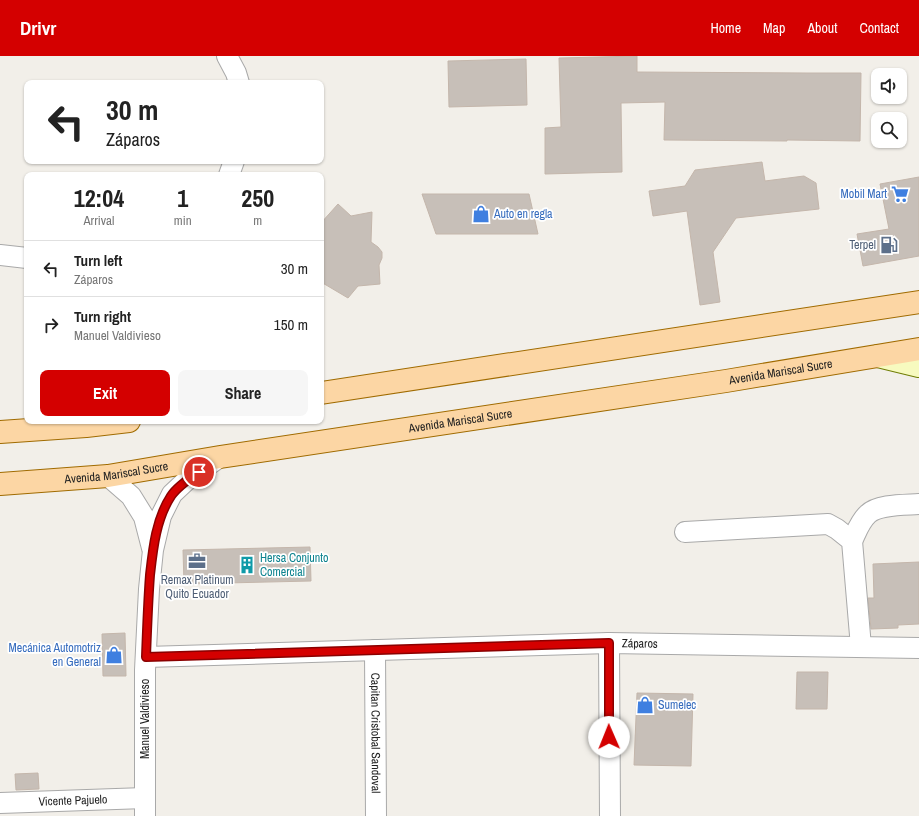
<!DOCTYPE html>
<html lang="en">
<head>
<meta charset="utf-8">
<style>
	:root { --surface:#fff; --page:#f6f6f6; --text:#222; --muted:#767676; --line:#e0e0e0; --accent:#d40000 }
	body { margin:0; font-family:"Archivo Narrow",sans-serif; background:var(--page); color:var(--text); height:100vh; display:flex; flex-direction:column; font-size:15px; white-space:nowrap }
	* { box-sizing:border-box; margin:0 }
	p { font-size:13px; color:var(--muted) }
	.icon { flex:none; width:22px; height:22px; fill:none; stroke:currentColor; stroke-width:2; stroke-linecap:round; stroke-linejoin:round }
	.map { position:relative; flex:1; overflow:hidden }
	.side { position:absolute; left:24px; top:116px; width:300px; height:252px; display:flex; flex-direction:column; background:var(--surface); border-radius:8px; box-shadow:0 1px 3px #0004 }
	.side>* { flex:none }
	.top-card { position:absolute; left:24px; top:24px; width:300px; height:84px; border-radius:8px; box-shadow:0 1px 3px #0004; background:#fff; color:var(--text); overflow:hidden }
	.fabs { position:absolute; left:871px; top:12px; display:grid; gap:8px }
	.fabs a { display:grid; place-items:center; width:36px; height:36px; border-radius:8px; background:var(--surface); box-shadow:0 1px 3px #0004; font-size:20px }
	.pin { position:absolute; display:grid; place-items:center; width:34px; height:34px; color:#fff; margin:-17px; border:2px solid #fff; border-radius:50%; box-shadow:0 1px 4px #0007 }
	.me { position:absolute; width:44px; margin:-22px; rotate:359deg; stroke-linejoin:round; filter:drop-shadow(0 0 3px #0008) }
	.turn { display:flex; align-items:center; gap:14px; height:84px; padding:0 16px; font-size:18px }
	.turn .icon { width:52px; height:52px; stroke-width:2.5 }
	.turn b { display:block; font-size:28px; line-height:34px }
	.eta { display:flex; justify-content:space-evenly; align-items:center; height:68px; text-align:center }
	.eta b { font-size:24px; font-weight:700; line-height:28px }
	.action { display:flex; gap:8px; margin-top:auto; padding:8px 16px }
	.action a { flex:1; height:46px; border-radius:8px; background:var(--accent); color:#fff; font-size:16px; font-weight:700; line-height:46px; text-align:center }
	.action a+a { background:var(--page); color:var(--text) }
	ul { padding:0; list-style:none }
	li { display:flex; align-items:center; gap:12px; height:56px; padding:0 16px; border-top:1px solid var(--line) }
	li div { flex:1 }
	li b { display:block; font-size:15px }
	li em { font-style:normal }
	header { display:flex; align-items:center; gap:24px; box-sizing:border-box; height:56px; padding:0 20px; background:var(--accent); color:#fff }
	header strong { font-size:19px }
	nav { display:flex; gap:22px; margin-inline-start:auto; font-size:14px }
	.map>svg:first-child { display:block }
</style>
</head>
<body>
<header>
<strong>Drivr</strong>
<nav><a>Home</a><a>Map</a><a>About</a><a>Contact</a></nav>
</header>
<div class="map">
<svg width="919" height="760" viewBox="0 0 919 760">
	<rect width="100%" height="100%" fill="#f2efe9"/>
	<path fill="#c7bfb8" stroke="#c4b6ab" d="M 637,0 L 637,16 L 807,17 L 861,17 L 860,85 L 787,84 L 787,85 L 664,84 L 665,46 L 621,47 L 622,116 L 545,118 L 545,72 L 561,71 L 559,2 Z
		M 526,3 L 527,49 L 449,51 L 448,5 Z
		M 762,106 L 765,125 L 804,120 L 816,127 L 819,153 L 736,162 L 713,196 L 720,246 L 700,249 L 687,155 L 653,160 L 649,135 L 685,130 L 695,114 Z
		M 919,121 L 919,200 L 863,210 L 857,178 L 889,173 L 880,128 Z
		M 422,138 L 529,138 L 538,178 L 436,178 Z
		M 338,148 L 351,160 L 372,156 L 371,186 L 378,191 L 382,196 L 382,202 L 379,209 L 380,228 L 358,230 L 348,242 L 321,226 L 321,167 Z
		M 310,491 L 311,525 L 184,528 L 183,494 Z
		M 919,506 L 919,568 L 898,569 L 898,572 L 871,573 L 868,542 L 874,542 L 873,508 Z
		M 125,577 L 126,620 L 103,620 L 102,578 Z
		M 797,616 L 828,616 L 827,653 L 796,653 Z
		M 637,637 L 693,638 L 691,710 L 634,709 Z
		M 38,717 L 39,733 L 16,734 L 15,718 Z"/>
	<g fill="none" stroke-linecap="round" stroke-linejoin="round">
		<g stroke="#a9a9a9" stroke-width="22">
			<g id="street">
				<path d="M 227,0 L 236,17 L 239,27"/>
				<path d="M 229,119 L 234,105"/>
				<path d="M 0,199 L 27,202"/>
				<path d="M 108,420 L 131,440 L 144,461 L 152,492"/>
				<path d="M 685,476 L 828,468 L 837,473 L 852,485 L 861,591"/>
				<path d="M 852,485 C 856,477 860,465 868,458 C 878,448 905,449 919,448"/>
				<path d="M 609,587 L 610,760"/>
				<path id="s1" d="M 375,594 L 376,760"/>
				<path id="s2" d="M 146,601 L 609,587 L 919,592"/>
				<path id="s3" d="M 0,747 L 145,742"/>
				<path d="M 145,760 L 145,614 L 149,533 L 153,494 L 161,460 L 172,438 L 188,423 L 220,401"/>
			</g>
		</g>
		<g stroke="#707d05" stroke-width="24">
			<path id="secondary" d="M 878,300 L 919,310"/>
		</g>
		<g stroke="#a06b00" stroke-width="24">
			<g id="primary">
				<path d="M 321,337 L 919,246"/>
				<path d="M 0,376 L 86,370 L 129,365"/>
				<path id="s4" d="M 0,428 L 108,420 L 220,401 L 726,325 L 919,293"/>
			</g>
		</g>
		<use href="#street" stroke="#fff" stroke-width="20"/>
		<use href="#secondary" stroke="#f7fabf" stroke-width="22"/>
		<use href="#primary" stroke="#fcd6a4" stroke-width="22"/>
	</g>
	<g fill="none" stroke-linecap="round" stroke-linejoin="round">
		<g stroke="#8a0000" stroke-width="10">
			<path id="route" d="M 199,416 C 190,422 177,431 171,440 C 156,463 153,492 150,519 C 148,546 147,574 146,601 L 609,587 L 609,681"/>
		</g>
		<use href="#route" stroke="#d40000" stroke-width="7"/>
	</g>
	<defs>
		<g id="supermarket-bare" transform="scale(1.38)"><path d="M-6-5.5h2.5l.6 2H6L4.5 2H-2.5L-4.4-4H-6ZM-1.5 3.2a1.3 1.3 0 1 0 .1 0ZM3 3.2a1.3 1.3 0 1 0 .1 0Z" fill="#3f7fe0" stroke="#fff" stroke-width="2.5" paint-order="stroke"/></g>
		<g id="shop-bare" transform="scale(1.38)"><path d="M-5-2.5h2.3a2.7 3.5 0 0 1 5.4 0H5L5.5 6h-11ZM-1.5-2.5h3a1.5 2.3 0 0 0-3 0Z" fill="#3f7fe0" stroke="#fff" stroke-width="2.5" paint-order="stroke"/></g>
		<g id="fuel-bare" transform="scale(1.38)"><path d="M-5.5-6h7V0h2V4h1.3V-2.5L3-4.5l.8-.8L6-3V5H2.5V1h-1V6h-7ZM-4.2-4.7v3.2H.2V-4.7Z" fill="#5c6f8a" stroke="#fff" stroke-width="2.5" paint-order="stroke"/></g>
		<g id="office-bare" transform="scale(1.38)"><path d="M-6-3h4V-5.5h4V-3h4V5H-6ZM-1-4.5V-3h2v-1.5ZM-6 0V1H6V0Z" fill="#5c6f8a" stroke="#fff" stroke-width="2.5" paint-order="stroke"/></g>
		<g id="building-bare" transform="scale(1.38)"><path d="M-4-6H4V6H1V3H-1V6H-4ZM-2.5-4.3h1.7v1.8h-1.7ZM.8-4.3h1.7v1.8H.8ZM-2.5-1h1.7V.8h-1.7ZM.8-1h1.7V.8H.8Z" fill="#0f9aa8" stroke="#fff" stroke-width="2.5" paint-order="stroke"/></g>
	</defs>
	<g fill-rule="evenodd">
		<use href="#supermarket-bare" x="900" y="138"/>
		<use href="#shop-bare" x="481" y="158"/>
		<use href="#fuel-bare" x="889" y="189"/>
		<use href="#office-bare" x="197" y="505"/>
		<use href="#building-bare" x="247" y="509"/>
		<use href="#shop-bare" x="114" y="599"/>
		<use href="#shop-bare" x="645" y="649"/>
	</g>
	<g text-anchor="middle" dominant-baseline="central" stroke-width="3.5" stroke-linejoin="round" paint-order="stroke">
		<g font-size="12" fill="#366cbe" stroke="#fff" text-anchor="end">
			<text x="887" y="138">Mobil Mart</text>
			<text x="494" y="158" text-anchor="start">Auto en regla</text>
			<text x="101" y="592">Mecánica Automotriz<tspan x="101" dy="14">en General</tspan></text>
			<text x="658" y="649" text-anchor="start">Sumelec</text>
		</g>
		<g font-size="12" fill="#4e5e75" stroke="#fff" text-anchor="end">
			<text x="876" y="189">Terpel</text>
			<text x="197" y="524" text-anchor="middle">Remax Platinum<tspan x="197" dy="14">Quito Ecuador</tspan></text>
		</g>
		<g font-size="12" fill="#222" stroke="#fff">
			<text stroke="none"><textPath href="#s4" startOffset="789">Avenida Mariscal Sucre</textPath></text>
			<text stroke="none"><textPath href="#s4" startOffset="465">Avenida Mariscal Sucre</textPath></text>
			<text stroke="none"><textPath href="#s4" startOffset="117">Avenida Mariscal Sucre</textPath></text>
			<text stroke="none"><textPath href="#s2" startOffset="494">Záparos</textPath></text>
			<text transform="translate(145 663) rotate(-90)">Manuel Valdivieso</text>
			<text stroke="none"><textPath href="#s1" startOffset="83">Capitan Cristobal Sandoval</textPath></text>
			<text stroke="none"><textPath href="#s3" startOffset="73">Vicente Pajuelo</textPath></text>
		</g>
		<g font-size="12" fill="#0d838f" stroke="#fff" text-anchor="start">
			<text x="260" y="502">Hersa Conjunto<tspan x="260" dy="14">Comercial</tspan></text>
		</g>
	</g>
</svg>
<div class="fabs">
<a><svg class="icon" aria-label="sound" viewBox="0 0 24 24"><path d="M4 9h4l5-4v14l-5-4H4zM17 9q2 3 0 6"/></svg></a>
<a><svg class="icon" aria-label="search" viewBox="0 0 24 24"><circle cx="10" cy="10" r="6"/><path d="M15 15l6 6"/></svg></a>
</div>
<div class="pin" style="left:199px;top:416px;background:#d93025"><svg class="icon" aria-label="arrive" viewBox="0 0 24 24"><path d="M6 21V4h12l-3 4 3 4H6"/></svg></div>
<svg class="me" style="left:609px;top:681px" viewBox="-20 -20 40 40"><circle r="19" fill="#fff"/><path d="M0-13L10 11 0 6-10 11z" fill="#d40000"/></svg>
<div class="top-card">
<div class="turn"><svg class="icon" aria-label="left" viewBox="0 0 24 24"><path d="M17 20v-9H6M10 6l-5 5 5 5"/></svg><div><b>30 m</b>Záparos</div></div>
</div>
<section class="side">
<div class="eta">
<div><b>12:04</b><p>Arrival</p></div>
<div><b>1</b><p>min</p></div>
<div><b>250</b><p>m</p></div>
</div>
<ul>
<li><svg class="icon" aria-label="left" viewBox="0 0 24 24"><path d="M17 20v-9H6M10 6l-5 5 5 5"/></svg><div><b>Turn left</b><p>Záparos</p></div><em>30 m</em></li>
<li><svg class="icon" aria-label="right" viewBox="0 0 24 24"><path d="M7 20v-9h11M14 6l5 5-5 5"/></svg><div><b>Turn right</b><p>Manuel Valdivieso</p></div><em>150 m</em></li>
</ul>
<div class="action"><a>Exit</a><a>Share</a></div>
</section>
</div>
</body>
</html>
